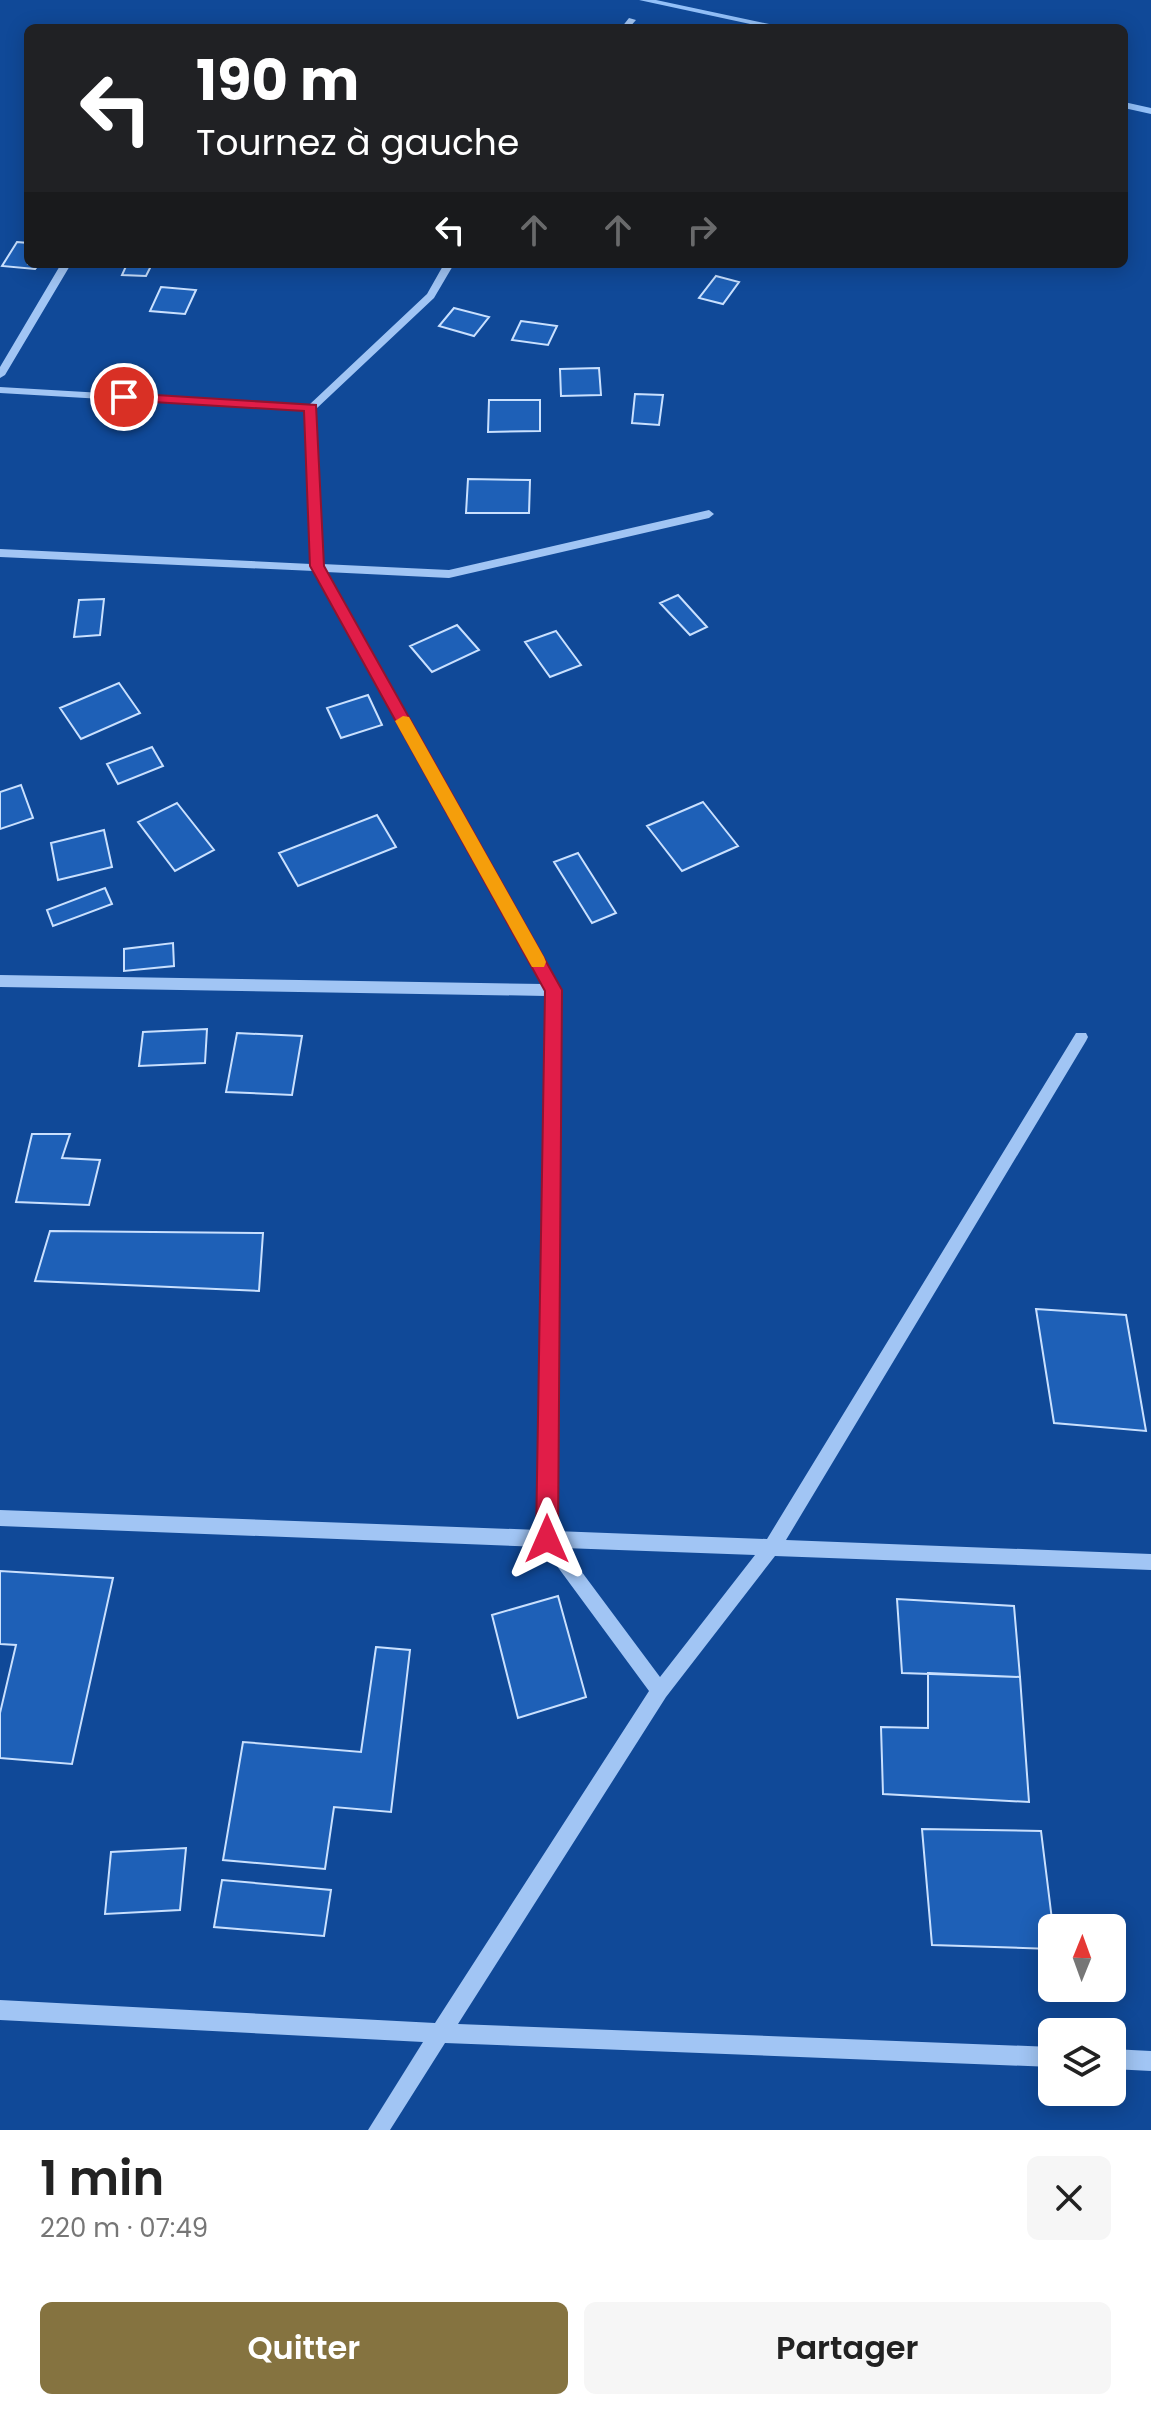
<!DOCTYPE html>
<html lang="fr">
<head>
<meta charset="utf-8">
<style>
	:root { --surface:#fff; --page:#f6f6f6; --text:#222; --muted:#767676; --accent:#857340 }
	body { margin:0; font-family:Poppins,sans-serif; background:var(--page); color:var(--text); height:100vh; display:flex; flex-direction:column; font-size:30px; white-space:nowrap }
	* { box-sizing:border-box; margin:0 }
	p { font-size:26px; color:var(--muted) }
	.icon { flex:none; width:44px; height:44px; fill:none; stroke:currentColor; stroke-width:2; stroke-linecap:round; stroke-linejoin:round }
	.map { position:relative; height:2130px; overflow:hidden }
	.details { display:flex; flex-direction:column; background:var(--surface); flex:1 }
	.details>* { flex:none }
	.top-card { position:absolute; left:24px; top:24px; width:1104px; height:244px; border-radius:12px; box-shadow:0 4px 20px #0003; background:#202124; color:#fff; overflow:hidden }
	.needle { width:52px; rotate:1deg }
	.fabs { position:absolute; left:1038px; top:1914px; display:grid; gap:16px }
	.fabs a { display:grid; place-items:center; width:88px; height:88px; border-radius:12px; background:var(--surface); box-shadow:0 4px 20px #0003; font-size:40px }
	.pin { position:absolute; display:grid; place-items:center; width:68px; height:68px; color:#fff; margin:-34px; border:4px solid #fff; border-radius:50%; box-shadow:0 2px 8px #0007 }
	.me { position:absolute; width:88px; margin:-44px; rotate:0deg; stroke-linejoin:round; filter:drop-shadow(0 0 6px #0008) }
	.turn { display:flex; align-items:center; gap:28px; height:168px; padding:0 40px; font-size:36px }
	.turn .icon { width:104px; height:104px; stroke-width:2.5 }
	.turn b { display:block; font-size:56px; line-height:68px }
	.lanes { display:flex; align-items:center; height:76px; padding:0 40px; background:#0003; justify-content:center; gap:40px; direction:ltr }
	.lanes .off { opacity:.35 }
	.round { display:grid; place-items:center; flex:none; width:84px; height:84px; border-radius:12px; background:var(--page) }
	.head { display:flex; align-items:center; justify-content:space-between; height:136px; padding:0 40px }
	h1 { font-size:48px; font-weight:600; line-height:60px }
	.button { display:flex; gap:16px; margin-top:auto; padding:16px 40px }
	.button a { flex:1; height:92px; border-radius:12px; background:var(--accent); color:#fff; font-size:32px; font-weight:600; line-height:92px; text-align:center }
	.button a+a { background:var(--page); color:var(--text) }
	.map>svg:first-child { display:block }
</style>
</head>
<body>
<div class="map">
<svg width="1151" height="2130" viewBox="0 0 1151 2130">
	<rect width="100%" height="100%" fill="#104998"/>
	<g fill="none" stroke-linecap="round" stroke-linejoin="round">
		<path fill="#93c0f8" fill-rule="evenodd" d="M 639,0 L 656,0 L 788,28 L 769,28 Z
			M 1124,102 L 1151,108 L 1151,114 L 1124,108 Z"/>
	</g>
	<path fill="#1e60b7" stroke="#c9e0fe" stroke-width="2" d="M 17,242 L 28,243 L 28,264 L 39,264 L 35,269 L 2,266 Z
		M 127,264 L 152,264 L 146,276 L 122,275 Z
		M 716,276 L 739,282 L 723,304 L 699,298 Z
		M 161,287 L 196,290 L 185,314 L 150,311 Z
		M 454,308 L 489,317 L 474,336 L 439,326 Z
		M 521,321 L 557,326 L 548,345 L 512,340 Z
		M 599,368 L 601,395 L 561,396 L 560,369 Z
		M 635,394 L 663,395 L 659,425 L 632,423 Z
		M 489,400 L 540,400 L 540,431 L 488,432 Z
		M 468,479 L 530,480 L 529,513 L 466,513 Z
		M 678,595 L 707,627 L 690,635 L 660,603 Z
		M 104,599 L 100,635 L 74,637 L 79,600 Z
		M 457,625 L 479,650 L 432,672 L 410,646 Z
		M 556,631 L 581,665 L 550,677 L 525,642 Z
		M 119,683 L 140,713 L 81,739 L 60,708 Z
		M 368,695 L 382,725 L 341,738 L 327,708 Z
		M 152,747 L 163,766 L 118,784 L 107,764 Z
		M 21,785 L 33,818 L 0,829 L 0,792 Z
		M 703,802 L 738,846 L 682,871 L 647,826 Z
		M 177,803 L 214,850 L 175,871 L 138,822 Z
		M 377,815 L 396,847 L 298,886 L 279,853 Z
		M 104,830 L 112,867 L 58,880 L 51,843 Z
		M 578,853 L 616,913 L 592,923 L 554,862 Z
		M 105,888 L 112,904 L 53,926 L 47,910 Z
		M 173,943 L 174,966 L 124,971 L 124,949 Z
		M 207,1029 L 205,1063 L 139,1066 L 143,1032 Z
		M 237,1033 L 302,1036 L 292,1095 L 226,1092 Z
		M 32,1134 L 70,1134 L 62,1158 L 100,1160 L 89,1205 L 16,1202 Z
		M 50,1231 L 263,1233 L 259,1291 L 35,1281 Z
		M 1036,1309 L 1126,1315 L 1146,1431 L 1054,1423 Z
		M 0,1571 L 113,1578 L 72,1764 L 0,1758 L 0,1713 L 16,1645 L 0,1644 Z
		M 558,1596 L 586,1697 L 518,1718 L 492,1615 Z
		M 897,1599 L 1014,1606 L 1020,1677 L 902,1673 Z
		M 376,1647 L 410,1650 L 391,1812 L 334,1807 L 325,1869 L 223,1860 L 243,1742 L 361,1752 Z
		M 928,1673 L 1020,1677 L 1029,1802 L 883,1794 L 881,1727 L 928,1728 Z
		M 922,1829 L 1041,1831 L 1053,1928 L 1052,1949 L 932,1945 Z
		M 186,1848 L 180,1910 L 105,1914 L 111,1852 Z
		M 222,1880 L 331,1890 L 324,1936 L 214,1927 Z"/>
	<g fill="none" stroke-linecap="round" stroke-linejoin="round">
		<path fill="#a1c5f4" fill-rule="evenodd" d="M 629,18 L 636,20 L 629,28 L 621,28 Z
			M 61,264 L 71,264 L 5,375 L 0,378 L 0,367 Z
			M 444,264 L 454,264 L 434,298 L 316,409 L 322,564 L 449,570 L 709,510 L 714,514 L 709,518 L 449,578 L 326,572 L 560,990 L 555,1531 L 767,1539 L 1076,1033 L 1086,1033 L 1088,1037 L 1086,1041 L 786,1540 L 1151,1554 L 1151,1570 L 775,1556 L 666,1697 L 458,2024 L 1052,2047 L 1052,2067 L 445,2043 L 390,2130 L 368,2130 L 423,2042 L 0,2020 L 0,2000 L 435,2023 L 649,1691 L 543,1547 L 0,1526 L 0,1510 L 539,1530 L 546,996 L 0,987 L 0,975 L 543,984 L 314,571 L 0,557 L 0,549 L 311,564 L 306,411 L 0,393 L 0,387 L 309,405 L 427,294 ZM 564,1548 L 755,1555 L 660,1677 Z
			M 1112,2049 L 1151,2051 L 1151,2071 L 1112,2069 Z"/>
	</g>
	<path fill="#e11d48" stroke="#92132f" stroke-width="2" d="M 124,393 L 316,405 L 324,566 L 562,990 L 558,1539 L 555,1547 L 547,1550 L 540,1547 L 536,1539 L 545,991 L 310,566 L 304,411 L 120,400 L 118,397 Z"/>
	<path fill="#f59e0b" d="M 403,716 L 409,717 L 544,957 L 546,962 L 544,967 L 532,967 L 395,721 Z"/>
</svg>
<div class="fabs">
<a><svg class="needle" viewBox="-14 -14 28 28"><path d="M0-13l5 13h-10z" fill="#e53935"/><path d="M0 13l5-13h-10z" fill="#767676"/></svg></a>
<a><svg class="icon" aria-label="layers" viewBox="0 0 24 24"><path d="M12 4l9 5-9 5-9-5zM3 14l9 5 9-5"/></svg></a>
</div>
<div class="pin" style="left:124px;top:397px;background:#d93025"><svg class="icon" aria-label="arrive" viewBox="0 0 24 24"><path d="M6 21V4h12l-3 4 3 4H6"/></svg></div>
<svg class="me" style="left:547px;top:1539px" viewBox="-20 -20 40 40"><path d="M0-17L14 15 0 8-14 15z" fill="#e11d48" stroke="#fff" stroke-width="4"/></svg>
<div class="top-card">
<div class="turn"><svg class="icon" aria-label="left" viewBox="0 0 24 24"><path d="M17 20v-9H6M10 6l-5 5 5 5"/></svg><div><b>190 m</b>Tournez à gauche</div></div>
<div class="lanes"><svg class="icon" aria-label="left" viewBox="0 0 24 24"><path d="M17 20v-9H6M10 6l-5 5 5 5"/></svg><svg class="icon off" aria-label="ahead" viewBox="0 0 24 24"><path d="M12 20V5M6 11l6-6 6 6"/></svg><svg class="icon off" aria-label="ahead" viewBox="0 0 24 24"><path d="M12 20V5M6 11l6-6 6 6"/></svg><svg class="icon off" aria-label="right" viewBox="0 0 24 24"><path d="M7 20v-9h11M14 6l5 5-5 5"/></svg></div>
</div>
</div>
<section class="details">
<div class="head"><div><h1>1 min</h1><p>220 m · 07:49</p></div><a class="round"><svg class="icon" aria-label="close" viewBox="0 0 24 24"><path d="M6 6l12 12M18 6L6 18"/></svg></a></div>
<div class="button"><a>Quitter</a><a>Partager</a></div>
</section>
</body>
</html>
